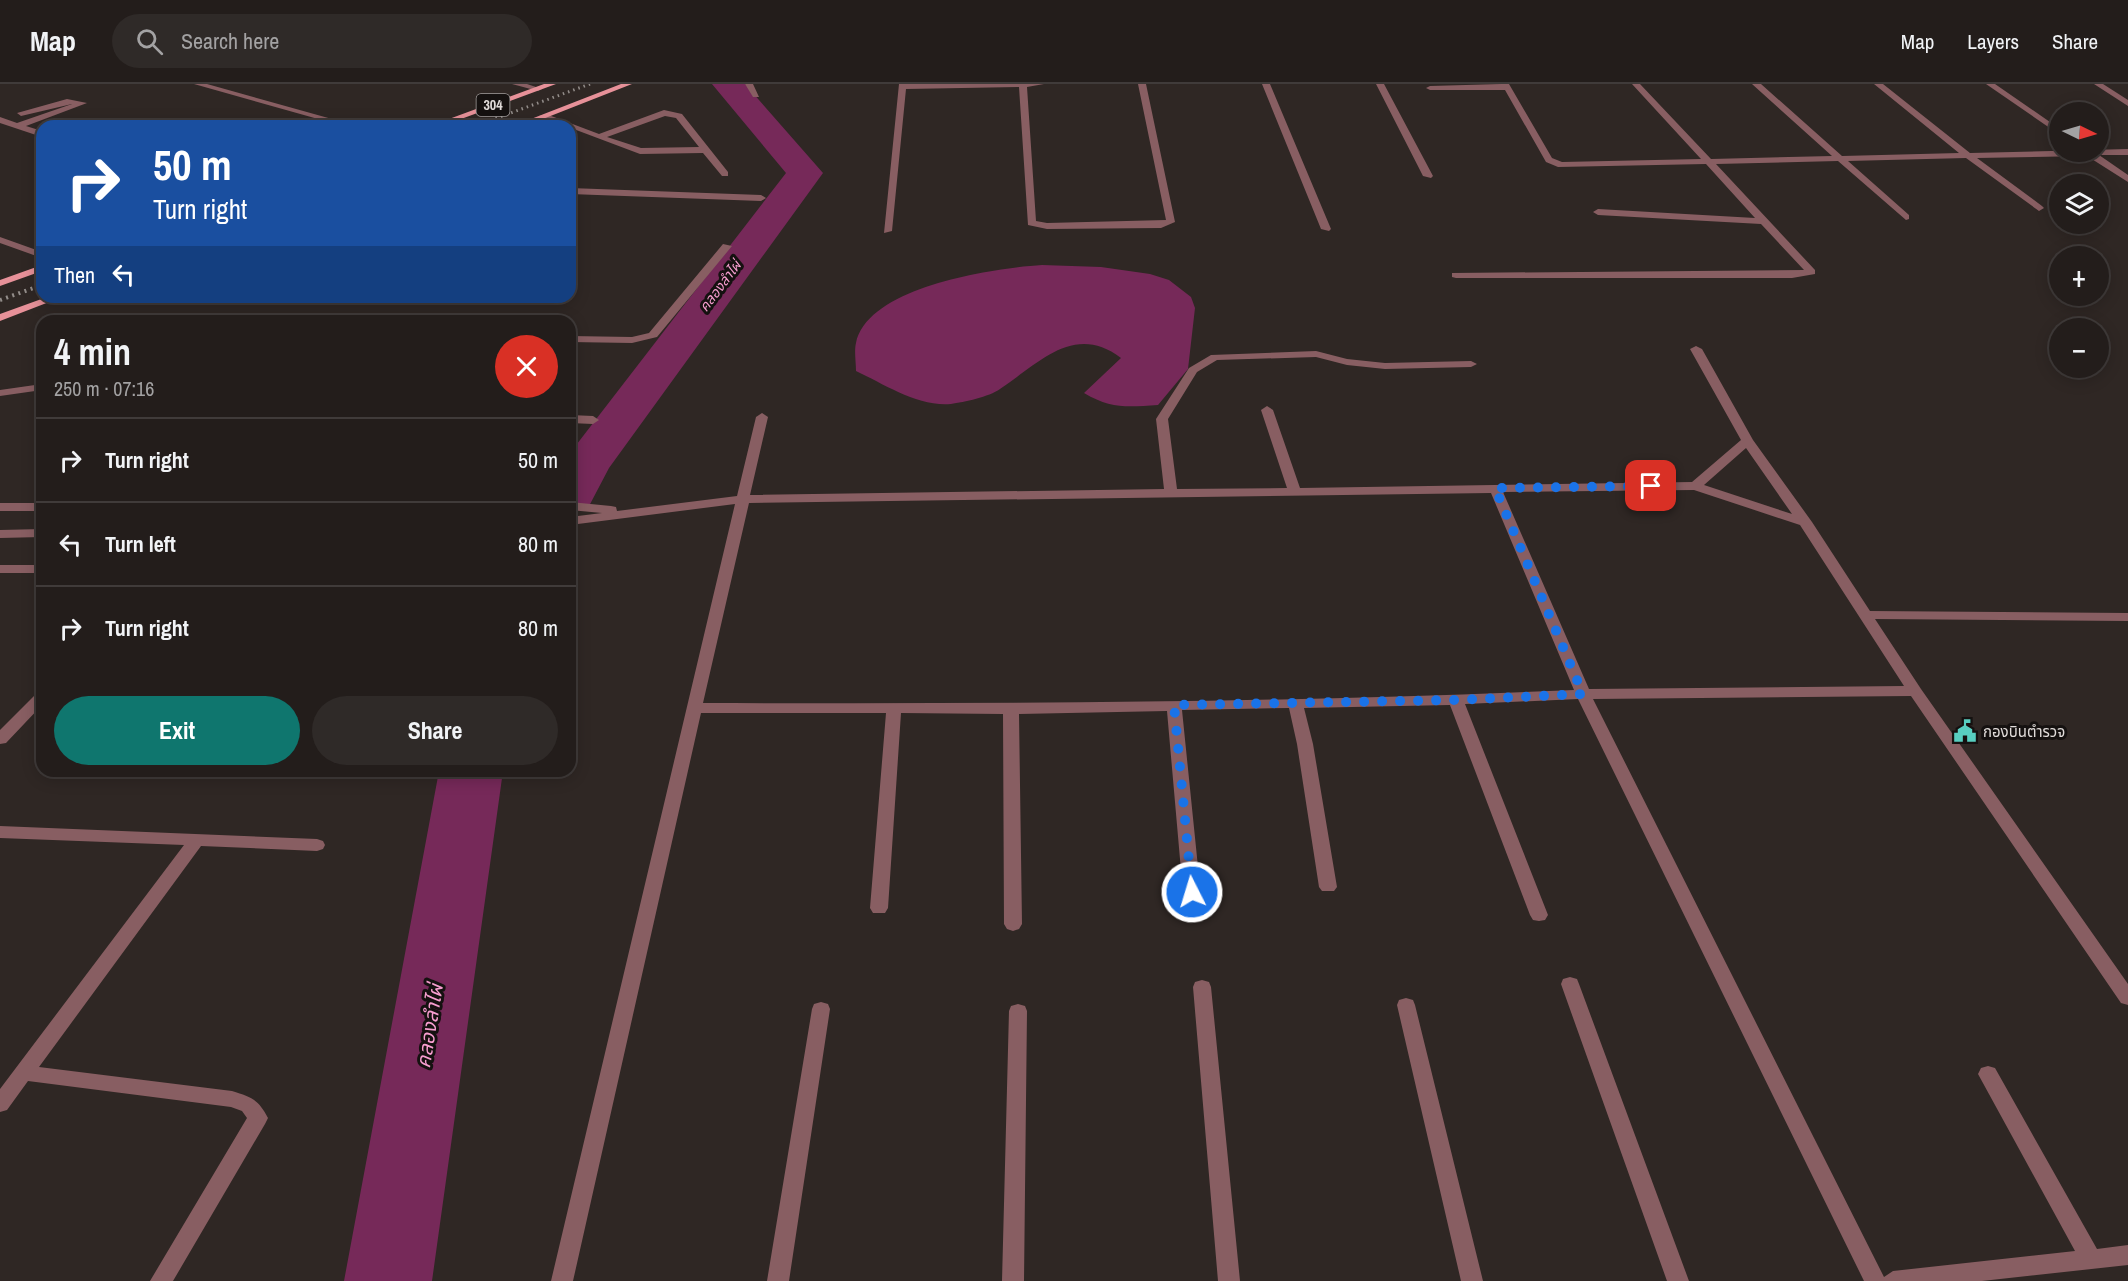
<!DOCTYPE html>
<html lang="en">
<head>
<meta charset="utf-8">
<style>
	:root { --surface:#231d1b; --page:#2f2a28; --text:#f1f3f6; --muted:#a3a2a3; --line:#403b3a; --accent:#0f766e }
	body { margin:0; font-family:"Archivo Narrow","Noto Sans Thai",sans-serif; background:var(--page); color:var(--text); height:100vh; display:flex; flex-direction:column; font-size:22px; white-space:nowrap }
	* { box-sizing:border-box; margin:0 }
	p { font-size:20px; color:var(--muted) }
	.icon { flex:none; width:33px; height:33px; fill:none; stroke:currentColor; stroke-width:2; stroke-linecap:round; stroke-linejoin:round }
	.map { position:relative; flex:1; overflow:hidden }
	.side { position:absolute; left:36px; top:231px; width:540px; height:462px; display:flex; flex-direction:column; background:var(--surface); border-radius:18px; box-shadow:0 3px 15px #0003,0 0 0 2px var(--line) }
	.side>* { flex:none }
	.top-card { position:absolute; left:36px; top:36px; width:540px; height:183px; border-radius:18px; box-shadow:0 3px 15px #0003,0 0 0 2px var(--line); background:#1a4fa0; color:#fff; overflow:hidden }
	.needle { width:39px; rotate:95deg }
	.fabs { position:absolute; left:2049px; top:18px; display:grid; gap:12px }
	.fabs a { display:grid; place-items:center; width:60px; height:60px; border-radius:50%; background:var(--surface); box-shadow:0 3px 15px #0003,0 0 0 2px var(--line); font-size:30px }
	.pin { position:absolute; display:grid; place-items:center; width:51px; height:51px; color:#fff; margin:-26px; border-radius:12px; box-shadow:0 3px 9px #0006 }
	.me { position:absolute; width:66px; margin:-33px; rotate:355deg; stroke-linejoin:round; filter:drop-shadow(0 0 4px #0008) }
	.turn { display:flex; align-items:center; gap:21px; height:126px; padding:0 18px; font-size:27px }
	.turn .icon { width:78px; height:78px; stroke-width:2.5 }
	.turn b { display:block; font-size:42px; line-height:51px }
	.then { display:flex; align-items:center; height:57px; padding:0 18px; background:#0003; gap:12px; font-size:22px }
	.round { display:grid; place-items:center; flex:none; width:63px; height:63px; border-radius:32px; background:var(--page) }
	.overview { display:flex; align-items:center; justify-content:space-between; height:102px; padding:0 18px }
	h1 { font-size:36px; font-weight:800; line-height:45px }
	.primary-button { display:flex; gap:12px; margin-top:auto; padding:12px 18px }
	.primary-button a { flex:1; height:69px; border-radius:36px; background:var(--accent); color:#fff; font-size:24px; font-weight:800; line-height:69px; text-align:center }
	.primary-button a+a { background:var(--page); color:var(--text) }
	ul { padding:0; list-style:none }
	li { display:flex; align-items:center; gap:18px; height:84px; padding:0 18px; border-top:2px solid var(--line) }
	li div { flex:1 }
	li b { display:block; font-size:22px }
	li em { font-style:normal }
	header { display:flex; align-items:center; gap:36px; box-sizing:border-box; height:84px; padding:0 30px; background:var(--surface); border-bottom:2px solid var(--line) }
	header strong { font-size:28px }
	nav { display:flex; gap:33px; margin-inline-start:auto; font-size:21px }
	.search { width:420px; height:54px; background:var(--page); display:flex; align-items:center; gap:15px; box-sizing:border-box; padding:0 21px; border-radius:33px; color:var(--muted); font-size:22px }
	.map>svg:first-child { display:block }
</style>
</head>
<body>
<header>
<strong>Map</strong>
<div class="search"><svg class="icon" aria-label="search" viewBox="0 0 24 24"><circle cx="10" cy="10" r="6"/><path d="M15 15l6 6"/></svg>Search here</div>
<nav><a>Map</a><a>Layers</a><a>Share</a></nav>
</header>
<div class="map">
<svg width="2128" height="1197" viewBox="0 0 2128 1197">
	<rect width="100%" height="100%" fill="#2f2724"/>
	<path fill="#762959" d="M 1042,181 L 1101,183 L 1150,190 L 1169,196 L 1191,213 L 1195,224 L 1188,285 L 1158,321 C 1127,323 1111,325 1084,309 L 1121,274 C 1074,238 1038,280 1000,305 C 989,313 964,318 951,320 C 918,323 884,300 856,287 C 856,278 854,267 856,259 C 868,202 995,184 1042,181 Z"/>
	<g fill="none" stroke-linecap="round" stroke-linejoin="round">
		<path fill="#762959" fill-rule="evenodd" d="M 712,0 L 745,0 L 823,89 L 609,384 L 588,424 L 570,428 L 570,369 L 786,89 Z
			M 439,687 L 503,687 L 432,1197 L 344,1197 Z"/>
		<path fill="#885e62" fill-rule="evenodd" d="M 194,0 L 207,0 L 357,42 L 343,42 Z
			M 512,0 L 527,0 L 542,5 L 538,7 Z
			M 745,0 L 753,0 L 759,13 L 753,13 Z
			M 899,0 L 1044,0 L 1027,3 L 1036,137 L 1047,139 L 1166,136 L 1138,0 L 1146,0 L 1175,138 L 1161,144 L 1047,145 L 1028,141 L 1019,3 L 906,5 L 892,147 L 884,149 Z
			M 1262,0 L 1270,0 L 1331,145 L 1329,147 L 1321,145 Z
			M 1376,0 L 1384,0 L 1433,92 L 1431,94 L 1423,92 Z
			M 1501,0 L 1509,0 L 1552,74 L 1562,78 L 1701,75 L 1632,0 L 1640,0 L 1711,75 L 1832,72 L 1752,0 L 1761,0 L 1842,72 L 1959,69 L 1874,0 L 1883,0 L 1970,69 L 2128,65 L 2128,71 L 2099,71 L 2128,91 L 2128,98 L 2087,72 L 1977,74 L 2042,122 L 2044,124 L 2039,127 L 1966,74 L 1848,77 L 1909,131 L 1909,135 L 1906,136 L 1838,77 L 1716,80 L 1815,186 L 1815,190 L 1792,194 L 1456,194 L 1452,193 L 1452,189 L 1804,186 L 1761,140 L 1598,131 L 1593,128 L 1598,125 L 1755,134 L 1706,80 L 1558,83 L 1546,78 L 1505,6 L 1430,6 L 1426,4 L 1430,2 Z
			M 1986,0 L 1995,0 L 2060,45 L 2060,51 Z
			M 2094,0 L 2103,0 L 2128,16 L 2128,22 Z
			M 67,15 L 87,19 L 26,42 L 42,47 L 42,53 L 0,39 L 0,33 L 17,39 L 72,20 L 21,32 L 17,29 Z
			M 664,26 L 682,30 L 728,88 L 728,92 L 722,92 L 703,69 L 640,70 L 539,32 L 546,30 L 599,50 ZM 665,32 L 676,34 L 699,63 L 641,64 L 607,53 Z
			M 570,104 L 761,111 L 766,114 L 761,117 L 570,110 Z
			M 0,153 L 42,168 L 42,174 L 0,159 Z
			M 723,160 L 732,162 L 657,253 L 632,259 L 570,258 L 570,252 L 632,253 L 649,249 Z
			M 269,213 L 474,214 L 479,217 L 474,220 L 274,216 Z
			M 1696,262 L 1702,265 L 1753,356 L 1812,438 L 1870,527 L 2128,529 L 2128,537 L 1875,535 L 1921,605 L 2128,900 L 2128,921 L 2121,919 L 1911,612 L 1593,615 L 1884,1193 L 1893,1187 L 2075,1167 L 1978,990 L 1981,984 L 1988,982 L 1995,984 L 2097,1165 L 2128,1161 L 2128,1181 L 1982,1197 L 1864,1197 L 1578,615 L 1465,620 L 1548,831 L 1545,836 L 1539,837 L 1533,836 L 1530,831 L 1450,621 L 1304,624 L 1313,660 L 1337,803 L 1334,807 L 1322,807 L 1319,803 L 1297,660 L 1289,624 L 1182,626 L 1203,832 L 1200,837 L 1194,838 L 1188,837 L 1185,832 L 1167,627 L 1019,630 L 1022,840 L 1019,845 L 1013,847 L 1007,845 L 1004,840 L 1003,630 L 901,629 L 888,824 L 885,829 L 873,829 L 870,824 L 886,629 L 701,629 L 573,1197 L 551,1197 L 735,420 L 570,441 L 570,433 L 602,429 L 570,426 L 570,418 L 611,422 L 616,423 L 617,427 L 737,412 L 756,333 L 762,329 L 768,333 L 750,411 L 1164,405 L 1156,335 L 1189,284 L 1211,271 L 1316,267 L 1347,275 L 1385,279 L 1471,277 L 1477,280 L 1471,283 L 1385,285 L 1347,281 L 1316,273 L 1217,276 L 1197,288 L 1168,335 L 1177,405 L 1287,404 L 1261,326 L 1267,322 L 1273,326 L 1300,404 L 1692,398 L 1741,356 L 1690,265 ZM 1746,364 L 1792,430 L 1704,401 ZM 1694,406 L 1800,441 L 1904,602 L 1589,605 L 1503,408 ZM 1491,409 L 1574,606 C 1284,619 994,620 703,619 L 749,419 Z
			M 42,300 L 42,306 L 0,312 L 0,306 Z
			M 570,331 L 593,332 L 599,336 L 593,340 L 570,339 Z
			M 0,419 L 42,419 L 42,427 L 0,427 Z
			M 42,445 L 42,453 L 0,454 L 0,446 Z
			M 0,481 L 42,481 L 42,489 L 0,489 Z
			M 42,607 L 42,621 L 6,659 L 0,660 L 0,646 L 37,609 Z
			M 0,742 L 317,755 L 323,757 L 325,761 L 323,765 L 317,767 L 201,762 L 39,983 L 232,1007 C 251,1013 258,1015 268,1034 L 265,1040 L 173,1197 L 150,1197 L 247,1034 L 242,1027 L 231,1023 L 28,997 L 7,1026 L 0,1028 L 0,1005 L 184,761 L 0,754 Z
			M 1570,893 L 1577,895 L 1579,900 L 1689,1197 L 1667,1197 L 1561,900 L 1563,895 Z
			M 1202,896 L 1209,898 L 1211,903 L 1240,1197 L 1218,1197 L 1193,903 L 1195,898 Z
			M 1406,914 L 1413,916 L 1415,921 L 1483,1197 L 1461,1197 L 1397,921 L 1399,916 Z
			M 821,918 L 828,920 L 830,925 L 789,1197 L 767,1197 L 812,925 L 814,920 Z
			M 1018,920 L 1025,922 L 1027,927 L 1024,1197 L 1002,1197 L 1009,927 L 1011,922 Z"/>
		<path fill="#e79199" fill-rule="evenodd" d="M 544,0 L 556,0 L 442,42 L 430,42 Z
			M 621,0 L 632,0 L 525,42 L 513,42 Z
			M 42,181 L 42,187 L 0,202 L 0,196 Z
			M 47,213 L 62,213 L 0,237 L 0,230 Z"/>
		<path stroke="#938d8a" stroke-width="3" stroke-dasharray="1.5 4" stroke-linecap="butt" d="M 475,42 L 590,0"/>
		<path stroke="#938d8a" stroke-width="4" stroke-dasharray="2 4.5" stroke-linecap="butt" d="M 0,216 L 42,201"/>
	</g>
	<g fill="none" stroke-linecap="round" stroke-linejoin="round">
		<path stroke="#1a73e8" stroke-width="10" stroke-dasharray="0 18" d="M 1192,808 L 1174,621 L 1456,616 L 1583,610 L 1495,404 L 1651,402"/>
	</g>
	<defs>
		<g id="civic-bare" transform="scale(1.8)"><path d="M-.6-6.5H3V-4.5H.6V-3L4-1V1h2V6H-6V1h2V-1L-.6-3ZM-1.2 2.5V6h2.4V2.5Z" fill="#58cec0" stroke="#151110" stroke-width="2.5" paint-order="stroke"/></g>
	</defs>
	<g fill-rule="evenodd">
		<use href="#civic-bare" x="1965" y="647"/>
	</g>
	<g text-anchor="middle" dominant-baseline="central" stroke-width="6" stroke-linejoin="round" paint-order="stroke">
		<rect fill="#151110" stroke="#a39e9d" stroke-width="1.5" x="476.5" y="10" width="33" height="22" rx="4.5"/>
		<g font-size="14" font-weight="bold" fill="#e0dbd9">
			<text x="493" y="21">304</text>
		</g>
		<g font-size="14" font-style="italic" fill="#f69dcf" stroke="#151110">
			<text transform="translate(720 202) rotate(-53)">คลองลำไผ่</text>
		</g>
		<g font-size="15" fill="#e0dbd9" stroke="#151110" text-anchor="start">
			<text x="1983" y="647">กองบินตำรวจ</text>
		</g>
		<g font-size="20" font-style="italic" fill="#f69dcf" stroke="#151110">
			<text transform="translate(429 942) rotate(-81)">คลองลำไผ่</text>
		</g>
	</g>
</svg>
<div class="fabs">
<a><svg class="needle" viewBox="-14 -14 28 28"><path d="M0-13l5 13h-10z" fill="#e53935"/><path d="M0 13l5-13h-10z" fill="#a3a2a3"/></svg></a>
<a><svg class="icon" aria-label="layers" viewBox="0 0 24 24"><path d="M12 4l9 5-9 5-9-5zM3 14l9 5 9-5"/></svg></a>
<a>+</a>
<a>−</a>
</div>
<div class="pin" style="left:1651px;top:402px;background:#d93025"><svg class="icon" aria-label="arrive" viewBox="0 0 24 24"><path d="M6 21V4h12l-3 4 3 4H6"/></svg></div>
<svg class="me" style="left:1192px;top:808px" viewBox="-20 -20 40 40"><circle r="17" fill="#1a73e8" stroke="#fff" stroke-width="3"/><path d="M0-11L8 9 0 5-8 9z" fill="#fff"/></svg>
<div class="top-card">
<div class="turn"><svg class="icon" aria-label="right" viewBox="0 0 24 24"><path d="M7 20v-9h11M14 6l5 5-5 5"/></svg><div><b>50 m</b>Turn right</div></div>
<div class="then">Then<svg class="icon" aria-label="left" viewBox="0 0 24 24"><path d="M17 20v-9H6M10 6l-5 5 5 5"/></svg></div>
</div>
<section class="side">
<div class="overview"><div><h1>4 min</h1><p>250 m · 07:16</p></div><a class="round" style="background:#d93025;color:#fff"><svg class="icon" aria-label="close" viewBox="0 0 24 24"><path d="M6 6l12 12M18 6L6 18"/></svg></a></div>
<ul>
<li><svg class="icon" aria-label="right" viewBox="0 0 24 24"><path d="M7 20v-9h11M14 6l5 5-5 5"/></svg><div><b>Turn right</b></div><em>50 m</em></li>
<li><svg class="icon" aria-label="left" viewBox="0 0 24 24"><path d="M17 20v-9H6M10 6l-5 5 5 5"/></svg><div><b>Turn left</b></div><em>80 m</em></li>
<li><svg class="icon" aria-label="right" viewBox="0 0 24 24"><path d="M7 20v-9h11M14 6l5 5-5 5"/></svg><div><b>Turn right</b></div><em>80 m</em></li>
</ul>
<div class="primary-button"><a>Exit</a><a>Share</a></div>
</section>
</div>
</body>
</html>
